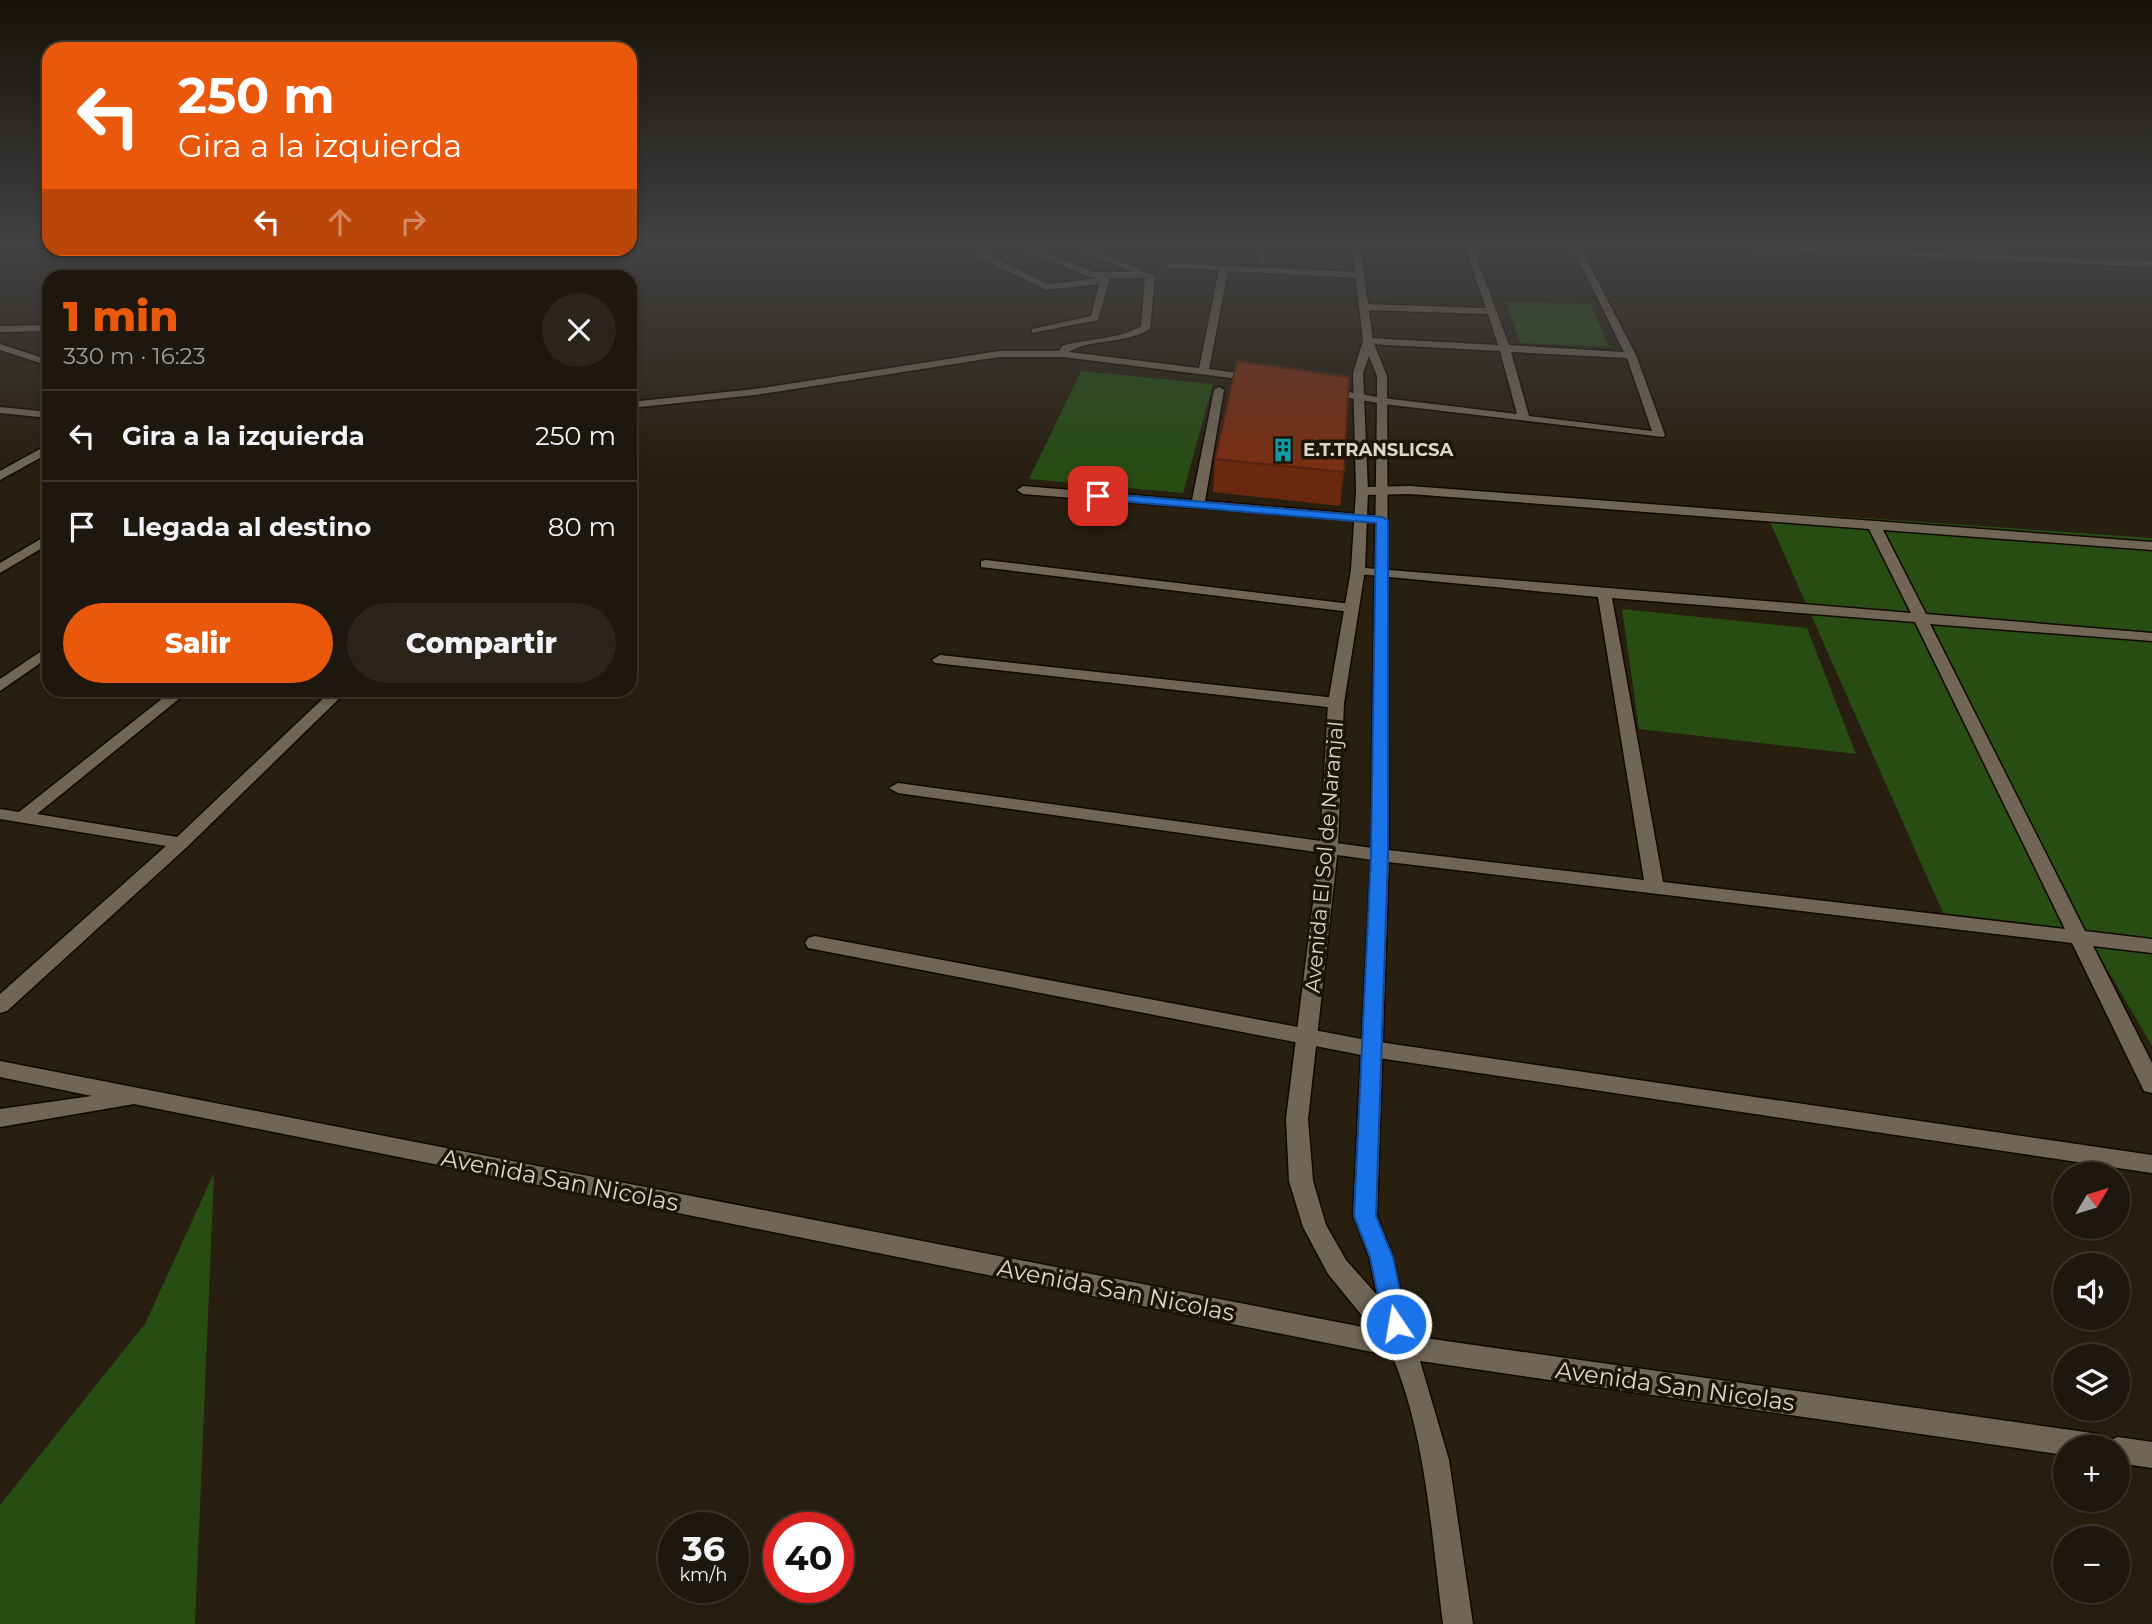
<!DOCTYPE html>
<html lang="es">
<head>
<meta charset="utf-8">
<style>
	:root { --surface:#1e170d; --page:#2b241b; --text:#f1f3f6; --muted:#a19f9d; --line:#3c362e; --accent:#ea580c }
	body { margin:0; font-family:Montserrat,sans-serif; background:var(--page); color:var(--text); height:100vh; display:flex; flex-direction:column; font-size:26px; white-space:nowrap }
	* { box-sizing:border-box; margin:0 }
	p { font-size:23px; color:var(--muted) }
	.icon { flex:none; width:38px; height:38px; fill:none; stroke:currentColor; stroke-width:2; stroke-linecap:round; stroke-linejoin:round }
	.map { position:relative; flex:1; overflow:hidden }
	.panel { position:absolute; left:42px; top:270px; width:595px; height:427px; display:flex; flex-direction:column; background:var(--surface); border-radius:21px; box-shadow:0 4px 10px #0003,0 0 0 2px var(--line) }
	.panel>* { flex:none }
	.hud { position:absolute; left:42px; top:42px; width:595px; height:214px; border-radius:21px; box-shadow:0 4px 10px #0003,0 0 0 2px var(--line); background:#ea580c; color:#fff; overflow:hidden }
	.needle { width:46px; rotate:52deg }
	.fabs { position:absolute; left:2053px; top:1162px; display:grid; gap:14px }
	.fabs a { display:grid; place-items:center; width:77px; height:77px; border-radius:50%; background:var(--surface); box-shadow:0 4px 10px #0003,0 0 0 2px var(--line); font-size:35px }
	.speed { position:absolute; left:658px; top:1512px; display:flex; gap:14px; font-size:35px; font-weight:700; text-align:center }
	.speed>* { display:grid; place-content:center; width:91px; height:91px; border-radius:50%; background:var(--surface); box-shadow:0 4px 10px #0003,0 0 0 2px var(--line); line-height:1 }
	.speed small { font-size:18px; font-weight:400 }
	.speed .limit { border:10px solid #d22; background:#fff; color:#111 }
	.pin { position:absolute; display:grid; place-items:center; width:60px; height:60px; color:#fff; margin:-30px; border-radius:14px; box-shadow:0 4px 10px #0006 }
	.me { position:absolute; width:77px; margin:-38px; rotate:348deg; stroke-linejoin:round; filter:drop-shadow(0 0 5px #0008) }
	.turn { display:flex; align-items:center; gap:24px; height:147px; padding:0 21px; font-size:32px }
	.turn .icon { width:91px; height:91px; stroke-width:2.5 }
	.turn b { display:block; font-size:49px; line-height:60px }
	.lanes { display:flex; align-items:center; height:66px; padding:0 21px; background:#0003; justify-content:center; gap:35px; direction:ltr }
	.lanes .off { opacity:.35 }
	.round { display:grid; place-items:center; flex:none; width:74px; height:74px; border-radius:37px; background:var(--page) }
	.overview { display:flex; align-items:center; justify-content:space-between; height:119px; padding:0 21px }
	h1 { font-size:42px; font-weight:800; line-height:52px; color:var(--accent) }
	.action { display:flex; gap:14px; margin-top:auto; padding:14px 21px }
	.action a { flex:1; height:80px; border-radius:42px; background:var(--accent); color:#fff; font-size:28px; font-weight:800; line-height:80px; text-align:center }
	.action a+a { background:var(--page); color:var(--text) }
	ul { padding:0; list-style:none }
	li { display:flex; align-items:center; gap:21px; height:91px; padding:0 21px; border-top:2px solid var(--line) }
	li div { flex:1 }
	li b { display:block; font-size:26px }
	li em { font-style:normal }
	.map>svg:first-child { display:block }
</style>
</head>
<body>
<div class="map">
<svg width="2152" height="1624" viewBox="0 0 2152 1624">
	<rect width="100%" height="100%" fill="#281f11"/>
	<path fill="#274d13" d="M 1506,302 L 1591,304 L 1609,347 L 1520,343 Z
		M 1081,371 L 1213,384 L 1183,493 L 1029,479 Z
		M 1765,511 L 2152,538 L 2152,1046 L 2088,936 L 1944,915 Z
		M 1622,609 L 1807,628 L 1856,754 L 1639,729 Z
		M 214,1173 L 195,1624 L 0,1624 L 0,1505 L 145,1324 Z"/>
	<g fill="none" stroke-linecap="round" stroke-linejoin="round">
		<g stroke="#110801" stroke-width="3">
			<path id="street" d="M 1014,245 L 1026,245 L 1093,272 L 1132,272 L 1069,245 L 1081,245 L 1140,269 L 1141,272 L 1155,275 L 1150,329 C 1124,345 1091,338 1069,352 L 1199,368 L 1219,270 L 1169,268 L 1166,267 L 1166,263 L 1358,272 L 1363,275 L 1358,278 L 1228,271 L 1209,369 L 1259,376 L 1259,380 L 1255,381 L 1063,357 L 999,357 L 755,395 L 630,408 L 630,402 L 755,389 L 999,351 L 1059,351 L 1062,346 C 1088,338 1118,340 1141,326 L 1145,278 L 1110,278 L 1098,320 L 1032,333 L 1032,329 L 1091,316 L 1099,284 L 1047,290 L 980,258 L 980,254 L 986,254 L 1048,284 L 1101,278 L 1089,277 Z
				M 1258,245 L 1266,245 L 1264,264 L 1257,262 Z
				M 1464,245 L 1472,245 L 1509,345 L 1624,352 L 1571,245 L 1579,245 L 1636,355 L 1665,435 L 1663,437 L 1383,404 L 1323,393 L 1323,389 L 1327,388 L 1383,398 L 1517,414 L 1500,351 L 1368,344 L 1363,341 L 1368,338 L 1498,345 L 1488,314 L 1363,310 L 1358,307 L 1363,304 L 1486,308 ZM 1511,352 L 1627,358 L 1652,431 L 1529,416 Z
				M 1874,245 L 1883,245 L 1891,253 L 1884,255 Z
				M 49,325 L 49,331 L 0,332 L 0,326 Z
				M 0,344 L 49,360 L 49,366 L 0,350 Z
				M 1219,387 L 1224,390 L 1205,501 L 1382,516 L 1388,520 L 1387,523 L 1023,494 L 1017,490 L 1023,486 L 1192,500 L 1214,390 Z
				M 0,407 L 49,412 L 49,418 L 0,413 Z
				M 49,444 L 49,453 L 0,480 L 0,471 Z
				M 1410,486 L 2152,542 L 2152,550 L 1883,530 L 1926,614 L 2152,633 L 2152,641 L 1930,624 L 2085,931 L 2152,939 L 2152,953 L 2093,946 L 2152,1063 L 2152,1093 L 2144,1091 L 2141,1085 L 2072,943 L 1380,861 L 898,793 L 889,788 L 898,783 L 1380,849 L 1644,880 L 1598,597 L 1358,574 L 1351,570 L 1353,567 L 1911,613 L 1869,529 L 1410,494 L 1362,495 L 1356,491 L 1362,487 ZM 1612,598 L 1915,622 L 2065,929 L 1663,882 Z
				M 49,534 L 49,544 L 0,573 L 0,563 Z
				M 986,560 L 1351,604 L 1358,608 L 1351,612 L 981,567 L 981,561 Z
				M 49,646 L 49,657 L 0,691 L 0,679 Z
				M 940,655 L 1336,698 L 1344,703 L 1336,708 L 935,663 L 932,660 Z
				M 173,690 L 190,690 L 37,814 L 177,837 L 332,690 L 348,690 L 187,847 L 7,1011 L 0,1013 L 0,994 L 166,846 L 0,819 L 0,809 L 19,812 Z
				M 815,936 L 1372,1041 L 2152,1155 L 2152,1173 L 1372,1057 L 808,948 L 805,943 L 808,938 Z"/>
		</g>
		<g stroke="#110801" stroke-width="3">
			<path id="secondary" d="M 0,245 L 5,245 L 0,249 Z
				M 1352,245 L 1360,245 L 1373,341 L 1387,376 L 1389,855 L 1377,1216 L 1393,1257 L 1411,1336 L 2099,1434 L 2110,1440 L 2118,1437 L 2152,1442 L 2152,1468 L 2118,1463 L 2118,1447 L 2065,1447 L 2065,1455 L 1420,1361 L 1449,1460 L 1473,1624 L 1443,1624 C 1432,1540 1426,1433 1392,1356 L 134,1104 L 0,1127 L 0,1109 L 92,1096 L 0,1077 L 0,1061 L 1373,1329 L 1328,1274 L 1303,1227 L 1289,1181 L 1286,1119 L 1320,847 L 1328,703 L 1351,570 L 1356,491 L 1353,373 L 1363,341 ZM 1369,356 L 1377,376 L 1377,401 L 1371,855 L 1353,1216 L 1369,1257 L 1377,1295 L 1346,1260 L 1326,1225 L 1313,1181 L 1308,1119 L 1338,847 L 1344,703 L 1365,570 L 1368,491 L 1363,373 Z
				M 1701,245 L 1772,245 L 2152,261 L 2152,267 L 1705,248 Z"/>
		</g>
		<use href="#street" fill="#716656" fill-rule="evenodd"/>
		<use href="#secondary" fill="#716656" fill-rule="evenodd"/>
	</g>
	<path fill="#6a280f" d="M 1215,459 L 1344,472 L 1340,506 L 1213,492 Z"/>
	<path fill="#7b2e12" stroke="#56200d" stroke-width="2" d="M 1237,361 L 1349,377 L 1344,472 L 1215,459 Z"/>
	<linearGradient id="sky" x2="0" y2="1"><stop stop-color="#161109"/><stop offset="0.52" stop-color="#424243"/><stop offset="1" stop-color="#424243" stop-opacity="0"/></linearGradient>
	<rect width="2152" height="473" fill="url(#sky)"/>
	<path fill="#1a73e8" stroke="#114b97" stroke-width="2" d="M 1098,493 L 1382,517 L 1388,520 L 1388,855 L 1376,1216 L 1393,1257 L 1407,1324 L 1404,1331 L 1396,1334 L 1388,1331 L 1384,1324 L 1370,1257 L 1354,1216 L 1371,855 L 1376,523 L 1094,499 L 1092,496 Z"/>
	<defs>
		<g id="building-bare" transform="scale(1.89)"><path d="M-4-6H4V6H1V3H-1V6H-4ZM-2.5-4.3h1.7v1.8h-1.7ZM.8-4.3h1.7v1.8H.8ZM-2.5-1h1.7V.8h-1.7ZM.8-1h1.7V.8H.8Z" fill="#0f9aa8" stroke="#1e1508" stroke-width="2.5" paint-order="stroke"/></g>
	</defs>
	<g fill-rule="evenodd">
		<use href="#building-bare" x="1283" y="450"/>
	</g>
	<g text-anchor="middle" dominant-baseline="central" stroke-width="7" stroke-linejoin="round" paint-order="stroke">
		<g font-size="18" font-weight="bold" fill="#dcd6cd" stroke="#1e1508" text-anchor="start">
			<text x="1303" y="450">E.T.TRANSLICSA</text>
		</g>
		<g font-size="21" fill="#dcd6cd" stroke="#1e1508">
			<text transform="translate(1324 857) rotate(-85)">Avenida El Sol de Naranjal</text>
		</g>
		<g font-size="24" fill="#dcd6cd" stroke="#1e1508">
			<text transform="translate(560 1180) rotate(11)">Avenida San Nicolas</text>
			<text transform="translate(1116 1290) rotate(11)">Avenida San Nicolas</text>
			<text transform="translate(1675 1386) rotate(8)">Avenida San Nicolas</text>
		</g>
	</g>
</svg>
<div class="fabs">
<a><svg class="needle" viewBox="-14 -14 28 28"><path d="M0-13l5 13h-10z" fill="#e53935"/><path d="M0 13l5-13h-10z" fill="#a19f9d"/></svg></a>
<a><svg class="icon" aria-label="sound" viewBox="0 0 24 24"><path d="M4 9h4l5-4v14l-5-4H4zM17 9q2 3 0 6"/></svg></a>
<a><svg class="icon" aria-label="layers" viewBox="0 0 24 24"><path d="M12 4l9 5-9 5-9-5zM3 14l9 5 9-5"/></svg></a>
<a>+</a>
<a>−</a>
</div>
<div class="speed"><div>36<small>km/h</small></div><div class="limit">40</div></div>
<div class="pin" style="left:1098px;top:496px;background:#d93025"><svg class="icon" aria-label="arrive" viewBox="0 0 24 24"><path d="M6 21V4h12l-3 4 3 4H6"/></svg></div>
<svg class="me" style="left:1396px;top:1324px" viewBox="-20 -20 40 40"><circle r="17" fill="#1a73e8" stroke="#fff" stroke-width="3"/><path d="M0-11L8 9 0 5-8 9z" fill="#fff"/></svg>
<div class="hud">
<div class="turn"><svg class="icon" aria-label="left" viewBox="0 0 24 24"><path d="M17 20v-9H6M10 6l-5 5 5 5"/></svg><div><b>250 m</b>Gira a la izquierda</div></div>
<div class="lanes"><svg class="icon" aria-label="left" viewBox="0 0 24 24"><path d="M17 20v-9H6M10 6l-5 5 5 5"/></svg><svg class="icon off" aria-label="ahead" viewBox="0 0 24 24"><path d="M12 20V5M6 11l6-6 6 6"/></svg><svg class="icon off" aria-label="right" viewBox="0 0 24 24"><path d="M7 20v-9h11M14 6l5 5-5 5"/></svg></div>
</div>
<section class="panel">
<div class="overview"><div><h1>1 min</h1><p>330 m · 16:23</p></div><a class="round"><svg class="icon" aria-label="close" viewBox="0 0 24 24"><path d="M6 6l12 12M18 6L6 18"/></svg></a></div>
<ul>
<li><svg class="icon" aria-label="left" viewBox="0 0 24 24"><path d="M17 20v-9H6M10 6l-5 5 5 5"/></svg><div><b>Gira a la izquierda</b></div><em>250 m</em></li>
<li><svg class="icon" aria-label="arrive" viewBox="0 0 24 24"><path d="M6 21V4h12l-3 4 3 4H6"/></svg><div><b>Llegada al destino</b></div><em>80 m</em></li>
</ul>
<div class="action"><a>Salir</a><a>Compartir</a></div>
</section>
</div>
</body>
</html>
